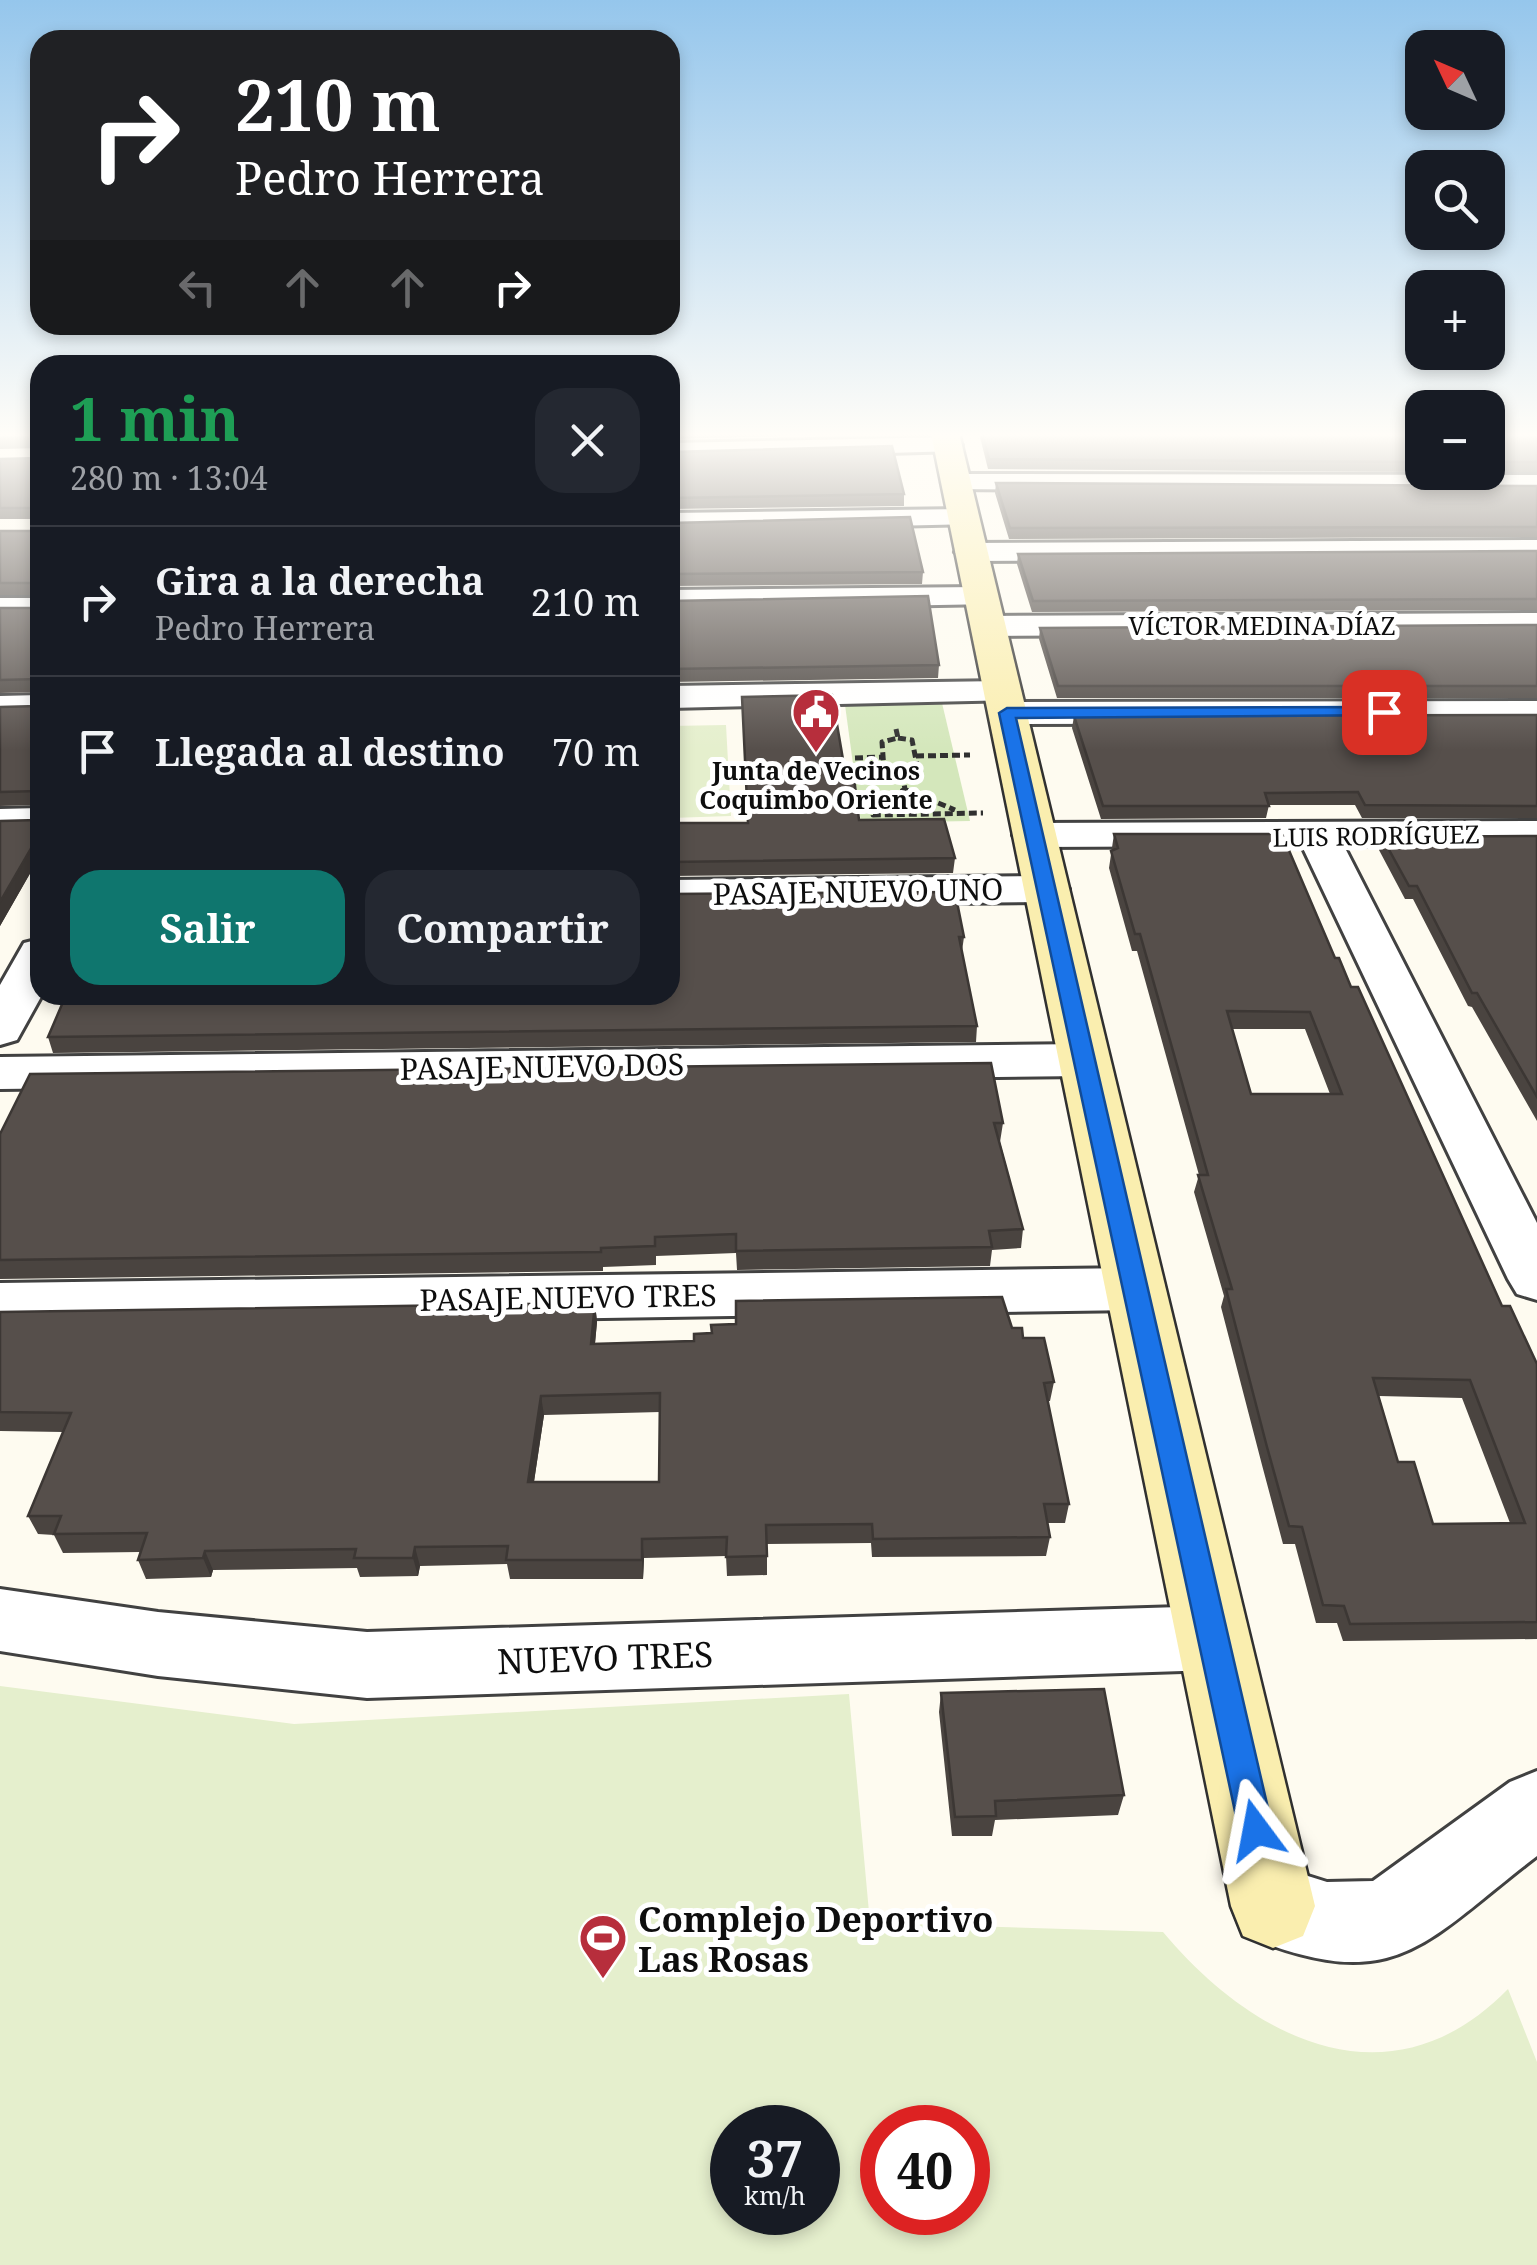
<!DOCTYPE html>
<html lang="es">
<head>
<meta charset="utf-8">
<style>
	:root { --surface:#171b24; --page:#242831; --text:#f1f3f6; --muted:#9ea1a6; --line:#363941; --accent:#0f766e }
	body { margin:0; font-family:"Noto Serif",serif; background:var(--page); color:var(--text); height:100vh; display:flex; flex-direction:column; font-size:38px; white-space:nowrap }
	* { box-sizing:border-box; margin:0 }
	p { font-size:32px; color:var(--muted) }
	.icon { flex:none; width:55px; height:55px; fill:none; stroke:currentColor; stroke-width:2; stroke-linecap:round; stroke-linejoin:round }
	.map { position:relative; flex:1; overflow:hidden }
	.panel { position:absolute; left:30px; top:355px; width:650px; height:650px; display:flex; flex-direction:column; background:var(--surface); border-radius:30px; box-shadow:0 5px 15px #0003 }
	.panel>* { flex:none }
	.guide { position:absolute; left:30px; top:30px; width:650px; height:305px; border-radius:30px; box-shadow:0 5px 15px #0003; background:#202124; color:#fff; overflow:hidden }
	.needle { width:65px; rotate:314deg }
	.buttons { position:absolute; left:1405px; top:30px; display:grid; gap:20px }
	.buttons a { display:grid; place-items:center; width:100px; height:100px; border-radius:20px; background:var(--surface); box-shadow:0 5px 15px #0003; font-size:50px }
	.speed { position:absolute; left:710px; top:2105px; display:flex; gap:20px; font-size:50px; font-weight:700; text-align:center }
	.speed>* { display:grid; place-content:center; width:130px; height:130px; border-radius:50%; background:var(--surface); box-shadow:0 5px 15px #0003; line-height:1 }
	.speed small { font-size:25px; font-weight:400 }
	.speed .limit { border:15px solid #d22; background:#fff; color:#111 }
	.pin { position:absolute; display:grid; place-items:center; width:85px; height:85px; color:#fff; margin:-42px; border-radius:20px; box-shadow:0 5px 15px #0006 }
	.me { position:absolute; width:110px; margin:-55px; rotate:347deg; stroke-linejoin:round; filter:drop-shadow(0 0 8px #0008) }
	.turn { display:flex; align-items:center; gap:35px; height:210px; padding:0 40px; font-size:45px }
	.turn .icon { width:130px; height:130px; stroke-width:2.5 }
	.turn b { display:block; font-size:70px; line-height:85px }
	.lanes { display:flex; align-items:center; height:95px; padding:0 40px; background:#0003; justify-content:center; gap:50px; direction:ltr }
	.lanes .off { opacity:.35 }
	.round { display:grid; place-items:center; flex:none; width:105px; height:105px; border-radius:30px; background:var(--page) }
	.head { display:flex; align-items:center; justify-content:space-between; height:170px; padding:0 40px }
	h1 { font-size:60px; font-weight:700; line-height:75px; color:#1e9e55 }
	.primary-button { display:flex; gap:20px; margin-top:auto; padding:20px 40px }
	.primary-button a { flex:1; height:115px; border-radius:30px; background:var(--accent); color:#fff; font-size:40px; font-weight:700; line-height:115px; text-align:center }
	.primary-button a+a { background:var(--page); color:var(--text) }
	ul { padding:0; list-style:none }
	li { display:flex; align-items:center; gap:30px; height:150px; padding:0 40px; border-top:2px solid var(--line) }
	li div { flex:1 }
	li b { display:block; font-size:38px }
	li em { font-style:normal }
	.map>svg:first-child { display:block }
</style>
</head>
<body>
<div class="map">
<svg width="1537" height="2265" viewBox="0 0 1537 2265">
	<rect width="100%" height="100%" fill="#fefbf0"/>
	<path fill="#d4e7bb" d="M 942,703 L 970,821 L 861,823 L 845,705 Z"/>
	<path fill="#e5efcd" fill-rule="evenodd" d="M 726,725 L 731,816 L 670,818 L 670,726 Z
		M 0,1686 L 294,1724 L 849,1694 L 870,1923 L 1163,1932 C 1255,2042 1392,2108 1508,1989 L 1537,2062 L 1537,2265 L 0,2265 ZM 732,2128 L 818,2128 L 818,2212 L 732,2212 ZM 882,2128 L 968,2128 L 968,2212 L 882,2212 Z"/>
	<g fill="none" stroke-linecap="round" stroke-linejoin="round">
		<g stroke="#414141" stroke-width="6">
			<path id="street" d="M 948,437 L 962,445 L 958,451 L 670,459 L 670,443 Z
				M 956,474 L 1537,475 L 1537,493 L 946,489 L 942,483 Z
				M 963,509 L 978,518 L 974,524 L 670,531 L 670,513 Z
				M 1537,540 L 1537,558 L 971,561 L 955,552 L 971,543 Z
				M 981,587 L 993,590 L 997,597 L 993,604 L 670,610 L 670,590 Z
				M 0,598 L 40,598 L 40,618 L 0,618 Z
				M 1537,613 L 1537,633 L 988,636 L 976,633 L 971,626 L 976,619 L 988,616 Z
				M 1003,681 L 1016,684 L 1021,692 L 1016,700 L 670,708 L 670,686 Z
				M 40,695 L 40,717 L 0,718 L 0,696 Z
				M 1537,701 L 1537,723 L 1007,724 L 994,721 L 989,713 L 994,705 L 1007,702 Z
				M 40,808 L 40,832 L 0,833 L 0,809 Z
				M 1537,821 L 1537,845 L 1344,846 L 1537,1223 L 1537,1300 L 1517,1294 L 1508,1279 L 1302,846 L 1034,847 L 1019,844 L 1013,835 L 1019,826 L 1034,823 Z
				M 1047,876 L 1062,880 L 1069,889 L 1062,898 L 1047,902 L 670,906 L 670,880 Z
				M 40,939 L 42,995 L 17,1040 L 0,1045 L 0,985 L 24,943 Z
				M 1084,1044 L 1102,1049 L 1109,1060 L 1102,1071 L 1084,1076 L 0,1089 L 0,1057 Z
				M 1136,1268 L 1157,1274 L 1165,1289 L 1157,1304 L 1136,1310 L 0,1327 L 0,1283 Z
				M 0,1589 L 158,1612 L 367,1632 L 1213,1606 L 1238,1616 L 1249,1638 L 1238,1660 L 1213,1670 L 367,1698 L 158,1676 L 0,1651 Z
				M 1537,1771 L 1537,1856 C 1421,1945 1396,1997 1244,1935 L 1232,1906 L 1244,1877 L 1273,1865 L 1327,1882 L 1373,1881 L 1510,1782 Z"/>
		</g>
		<g stroke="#303030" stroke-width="5">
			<path id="secondary" d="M 931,433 L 959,433 L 1315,1906 L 1303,1936 L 1273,1948 L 1243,1936 L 1231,1906 Z"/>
		</g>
		<path stroke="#303030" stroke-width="5" stroke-dasharray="8 4" stroke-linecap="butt" d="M 896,729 L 898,738 L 882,742 L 884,770 L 902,774 L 905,789 L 872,809 L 873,815 L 983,813
			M 898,738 L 912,740 L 918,770 L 902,774
			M 916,756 L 970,755
			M 855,758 L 883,757
			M 905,789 L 955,810"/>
		<use href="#street" fill="#fff" fill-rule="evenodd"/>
		<use href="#secondary" fill="#faeeaf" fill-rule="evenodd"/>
	</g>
	<path fill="#4a4440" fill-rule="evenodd" d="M 0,433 L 40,433 L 40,856 L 0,926 L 0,821 L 38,820 L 38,805 L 0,806 L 0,707 L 38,706 L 38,692 L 0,693 L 0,608 L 39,608 L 39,595 L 0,595 L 0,531 L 39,531 L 39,519 L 0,519 L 0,459 L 39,458 L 40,448 L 0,449 Z
		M 670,433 L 891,433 L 670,439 Z
		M 979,433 L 1422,433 L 1422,472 L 988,469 Z
		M 1488,433 L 1537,433 L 1537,472 L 1488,472 Z
		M 670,452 L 904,494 L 904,506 L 670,509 Z
		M 996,483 L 1537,486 L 1537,537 L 1009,539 L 995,493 Z
		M 670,523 L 923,572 L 922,584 L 670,586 Z
		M 1537,551 L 1537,610 L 1032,612 L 1017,564 L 1018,554 Z
		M 670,601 L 939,665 L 938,678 L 670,682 Z
		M 1537,625 L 1537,698 L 1057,698 L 1039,639 L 1040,628 Z
		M 1537,715 L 1537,818 L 1362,818 L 1355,805 L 1269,805 L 1266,818 L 1101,819 L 1072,728 L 1074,716 Z
		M 846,777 L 859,820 L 955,858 L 953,873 L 670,876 L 670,823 L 747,823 Z
		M 1114,834 L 1335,958 L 1351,987 L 1502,1306 L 1537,1364 L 1537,1639 L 1343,1641 L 1337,1623 L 1316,1623 L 1295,1544 L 1283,1544 L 1262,1465 L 1221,1307 L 1224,1296 L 1194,1192 L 1199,1175 L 1137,951 L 1132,951 L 1109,868 ZM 1232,1029 L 1305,1029 L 1330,1094 L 1251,1094 ZM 1379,1396 L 1462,1398 L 1510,1523 L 1433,1524 L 1398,1462 Z
		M 1537,836 L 1537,1121 L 1472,1007 L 1468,1006 L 1413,899 L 1405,899 L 1379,850 L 1382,837 Z
		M 670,894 L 964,937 L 962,951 L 977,1026 L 976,1042 L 53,1053 L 48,1037 Z
		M 1003,1123 L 1000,1142 L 1023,1229 L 1021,1248 L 992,1250 L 990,1266 L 737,1270 L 736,1253 L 656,1256 L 656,1265 L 603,1267 L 603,1271 L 0,1279 L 0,1134 Z
		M 595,1303 L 597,1322 L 595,1344 L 1012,1328 L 1023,1338 L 1054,1382 L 1050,1401 L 1048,1401 L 1069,1504 L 1065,1523 L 1047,1523 L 1050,1537 L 1046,1556 L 872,1557 L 871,1543 L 767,1544 L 767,1575 L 727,1576 L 726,1556 L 644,1558 L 643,1579 L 510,1579 L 507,1564 L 420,1566 L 418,1576 L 360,1577 L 357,1568 L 213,1570 L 211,1577 L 146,1579 L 138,1560 L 140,1552 L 63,1553 L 54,1535 L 38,1534 L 28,1516 L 63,1432 L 0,1431 L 0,1312 ZM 660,1412 L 659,1482 L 534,1482 L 544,1415 Z
		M 941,1693 L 1124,1795 L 1118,1815 L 995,1820 L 992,1836 L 952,1836 L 939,1712 Z"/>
	<path fill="#3c3734" d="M 40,833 L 40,856 L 0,926 L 0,902 Z
		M 595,1303 L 597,1322 L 593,1363 L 591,1344 Z
		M 541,1396 L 544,1415 L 531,1501 L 528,1482 Z
		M 642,1539 L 644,1558 L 643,1579 L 642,1560 Z
		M 415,1547 L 420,1566 L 418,1576 L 413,1558 Z
		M 205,1551 L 213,1570 L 211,1577 L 203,1558 Z"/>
	<path fill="#564f4b" stroke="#3c3734" stroke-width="2.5" fill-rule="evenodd" d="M 0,433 L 40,433 L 40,833 L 0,902 L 0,821 L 38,820 L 38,791 L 0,792 L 0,707 L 38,706 L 38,679 L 0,680 L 0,608 L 39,608 L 39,583 L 0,583 L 0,531 L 39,531 L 39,508 L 0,508 L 0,459 L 39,458 L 40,437 L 0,438 Z
		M 982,433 L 1422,433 L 1422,462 L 989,459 Z
		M 1488,433 L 1537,433 L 1537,462 L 1488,462 Z
		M 892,446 L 904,494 L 670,498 L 670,452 Z
		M 996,483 L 1537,486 L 1537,527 L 1010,528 Z
		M 910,517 L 923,572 L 670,574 L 670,523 Z
		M 1537,551 L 1537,599 L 1033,601 L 1018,554 Z
		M 928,596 L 939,665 L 670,669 L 670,601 Z
		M 1537,625 L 1537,686 L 1058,686 L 1040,628 Z
		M 832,695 L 846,777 L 854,777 L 859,820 L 944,819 L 955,858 L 670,862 L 670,823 L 748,823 L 742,697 Z
		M 1537,715 L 1537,806 L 1365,805 L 1358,792 L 1265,793 L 1269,806 L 1103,806 L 1074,716 Z
		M 1114,834 L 1282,834 L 1335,958 L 1339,958 L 1351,987 L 1358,987 L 1502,1306 L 1510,1306 L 1537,1364 L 1537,1622 L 1350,1624 L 1344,1606 L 1323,1605 L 1302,1527 L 1289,1526 L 1267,1447 L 1226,1289 L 1232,1289 L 1198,1175 L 1208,1175 L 1140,934 L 1135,934 L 1111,851 L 1118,848 ZM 1227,1011 L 1310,1012 L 1342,1094 L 1251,1094 ZM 1373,1378 L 1470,1380 L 1525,1523 L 1433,1524 L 1414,1462 L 1398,1462 Z
		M 1537,836 L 1537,1097 L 1477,993 L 1472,993 L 1417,886 L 1409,886 L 1382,837 Z
		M 955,892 L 964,937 L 959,937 L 977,1026 L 48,1037 L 66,995 L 670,995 L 670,894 Z
		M 991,1063 L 1003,1123 L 994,1123 L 1023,1229 L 989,1231 L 992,1247 L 736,1251 L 736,1234 L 655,1237 L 655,1246 L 601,1248 L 601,1252 L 0,1260 L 0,1134 L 30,1074 Z
		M 1002,1297 L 1012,1328 L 1022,1328 L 1023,1338 L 1044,1338 L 1054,1382 L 1044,1383 L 1069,1504 L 1044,1504 L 1050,1537 L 873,1539 L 872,1524 L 766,1525 L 767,1556 L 726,1557 L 727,1537 L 642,1539 L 642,1560 L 506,1560 L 508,1546 L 415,1547 L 413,1558 L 354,1558 L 356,1549 L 205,1551 L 203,1558 L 138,1560 L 147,1533 L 54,1534 L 61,1516 L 28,1516 L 71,1413 L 0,1412 L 0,1312 L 595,1303 L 591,1344 L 694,1341 L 694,1334 L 712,1333 L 711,1325 L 736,1324 L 736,1301 ZM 660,1393 L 659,1482 L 528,1482 L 541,1396 Z
		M 1104,1689 L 1124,1795 L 995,1801 L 996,1816 L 955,1817 L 941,1693 Z"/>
	<linearGradient id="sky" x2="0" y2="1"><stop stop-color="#95c6ec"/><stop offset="0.58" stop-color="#fffdf8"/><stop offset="1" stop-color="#fffdf8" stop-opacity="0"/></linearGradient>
	<rect width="1537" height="750" fill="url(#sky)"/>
	<path fill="#1a73e8" stroke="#114b97" stroke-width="2.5" d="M 1384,707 L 1390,709 L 1390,715 L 1016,718 L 1273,1830 L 1268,1841 L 1256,1846 L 1244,1841 L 1239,1830 L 999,713 L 1007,708 Z"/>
	<defs>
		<g id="civic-pin" transform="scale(2.5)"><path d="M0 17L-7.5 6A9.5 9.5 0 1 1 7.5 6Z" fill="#b72e3c" stroke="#fff"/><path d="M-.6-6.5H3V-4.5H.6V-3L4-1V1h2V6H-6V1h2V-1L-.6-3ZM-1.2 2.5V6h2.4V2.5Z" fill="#fff"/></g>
		<g id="stadium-pin" transform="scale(2.5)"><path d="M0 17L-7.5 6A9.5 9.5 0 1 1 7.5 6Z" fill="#b72e3c" stroke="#fff"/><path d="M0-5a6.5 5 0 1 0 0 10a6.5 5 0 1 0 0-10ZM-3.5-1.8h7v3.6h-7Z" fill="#fff"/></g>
	</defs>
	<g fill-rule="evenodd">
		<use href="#civic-pin" x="816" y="712"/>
		<use href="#stadium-pin" x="603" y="1938"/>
	</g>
	<g text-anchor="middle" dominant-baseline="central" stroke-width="10" stroke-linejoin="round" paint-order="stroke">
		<g font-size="25" fill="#0e0e0e" stroke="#fff">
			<text x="1262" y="625">VÍCTOR MEDINA DÍAZ</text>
			<text transform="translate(1376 835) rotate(-1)">LUIS RODRÍGUEZ</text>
		</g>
		<g font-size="25" font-weight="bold" fill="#0e0e0e" stroke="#fff">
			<text x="816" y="770">Junta de Vecinos<tspan x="816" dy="29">Coquimbo Oriente</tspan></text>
		</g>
		<g font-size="30" fill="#0e0e0e" stroke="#fff">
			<text transform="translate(858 891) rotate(-1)">PASAJE NUEVO UNO</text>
			<text transform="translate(542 1066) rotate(-1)">PASAJE NUEVO DOS</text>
			<text transform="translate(568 1297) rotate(-1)">PASAJE NUEVO TRES</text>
		</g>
		<g font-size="35" fill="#0e0e0e" stroke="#fff">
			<text transform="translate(605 1657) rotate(-2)">NUEVO TRES</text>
		</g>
		<g font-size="35" font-weight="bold" fill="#0e0e0e" stroke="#fff" text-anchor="start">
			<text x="638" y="1918">Complejo Deportivo<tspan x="638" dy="40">Las Rosas</tspan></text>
		</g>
	</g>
</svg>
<div class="buttons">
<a><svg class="needle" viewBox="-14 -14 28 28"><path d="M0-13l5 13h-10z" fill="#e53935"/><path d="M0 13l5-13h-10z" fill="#9ea1a6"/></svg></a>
<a><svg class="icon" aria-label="search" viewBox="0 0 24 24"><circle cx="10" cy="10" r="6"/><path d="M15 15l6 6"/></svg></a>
<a>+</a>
<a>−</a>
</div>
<div class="speed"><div>37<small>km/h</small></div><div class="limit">40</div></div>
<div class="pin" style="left:1384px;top:712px;background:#d93025"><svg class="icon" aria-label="arrive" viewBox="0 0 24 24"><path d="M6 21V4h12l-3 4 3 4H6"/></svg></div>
<svg class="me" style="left:1256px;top:1830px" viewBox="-20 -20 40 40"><path d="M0-17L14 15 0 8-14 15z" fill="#1a73e8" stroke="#fff" stroke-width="4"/></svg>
<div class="guide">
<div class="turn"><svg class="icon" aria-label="right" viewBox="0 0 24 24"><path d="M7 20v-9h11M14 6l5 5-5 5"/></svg><div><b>210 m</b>Pedro Herrera</div></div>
<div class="lanes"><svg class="icon off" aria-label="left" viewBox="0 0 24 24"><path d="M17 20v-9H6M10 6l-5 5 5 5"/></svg><svg class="icon off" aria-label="ahead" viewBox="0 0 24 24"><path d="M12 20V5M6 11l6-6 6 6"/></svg><svg class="icon off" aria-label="ahead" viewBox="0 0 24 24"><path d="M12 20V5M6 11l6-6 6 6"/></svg><svg class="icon" aria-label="right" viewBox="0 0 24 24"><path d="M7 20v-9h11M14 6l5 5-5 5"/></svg></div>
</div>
<section class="panel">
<div class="head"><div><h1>1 min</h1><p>280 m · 13:04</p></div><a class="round"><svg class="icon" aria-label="close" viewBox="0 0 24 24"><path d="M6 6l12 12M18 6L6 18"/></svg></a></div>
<ul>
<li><svg class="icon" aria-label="right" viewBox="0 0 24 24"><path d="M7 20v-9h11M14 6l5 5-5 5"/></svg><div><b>Gira a la derecha</b><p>Pedro Herrera</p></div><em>210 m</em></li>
<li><svg class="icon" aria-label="arrive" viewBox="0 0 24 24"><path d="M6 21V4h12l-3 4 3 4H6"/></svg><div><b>Llegada al destino</b></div><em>70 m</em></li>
</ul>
<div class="primary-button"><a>Salir</a><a>Compartir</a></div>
</section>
</div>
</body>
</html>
